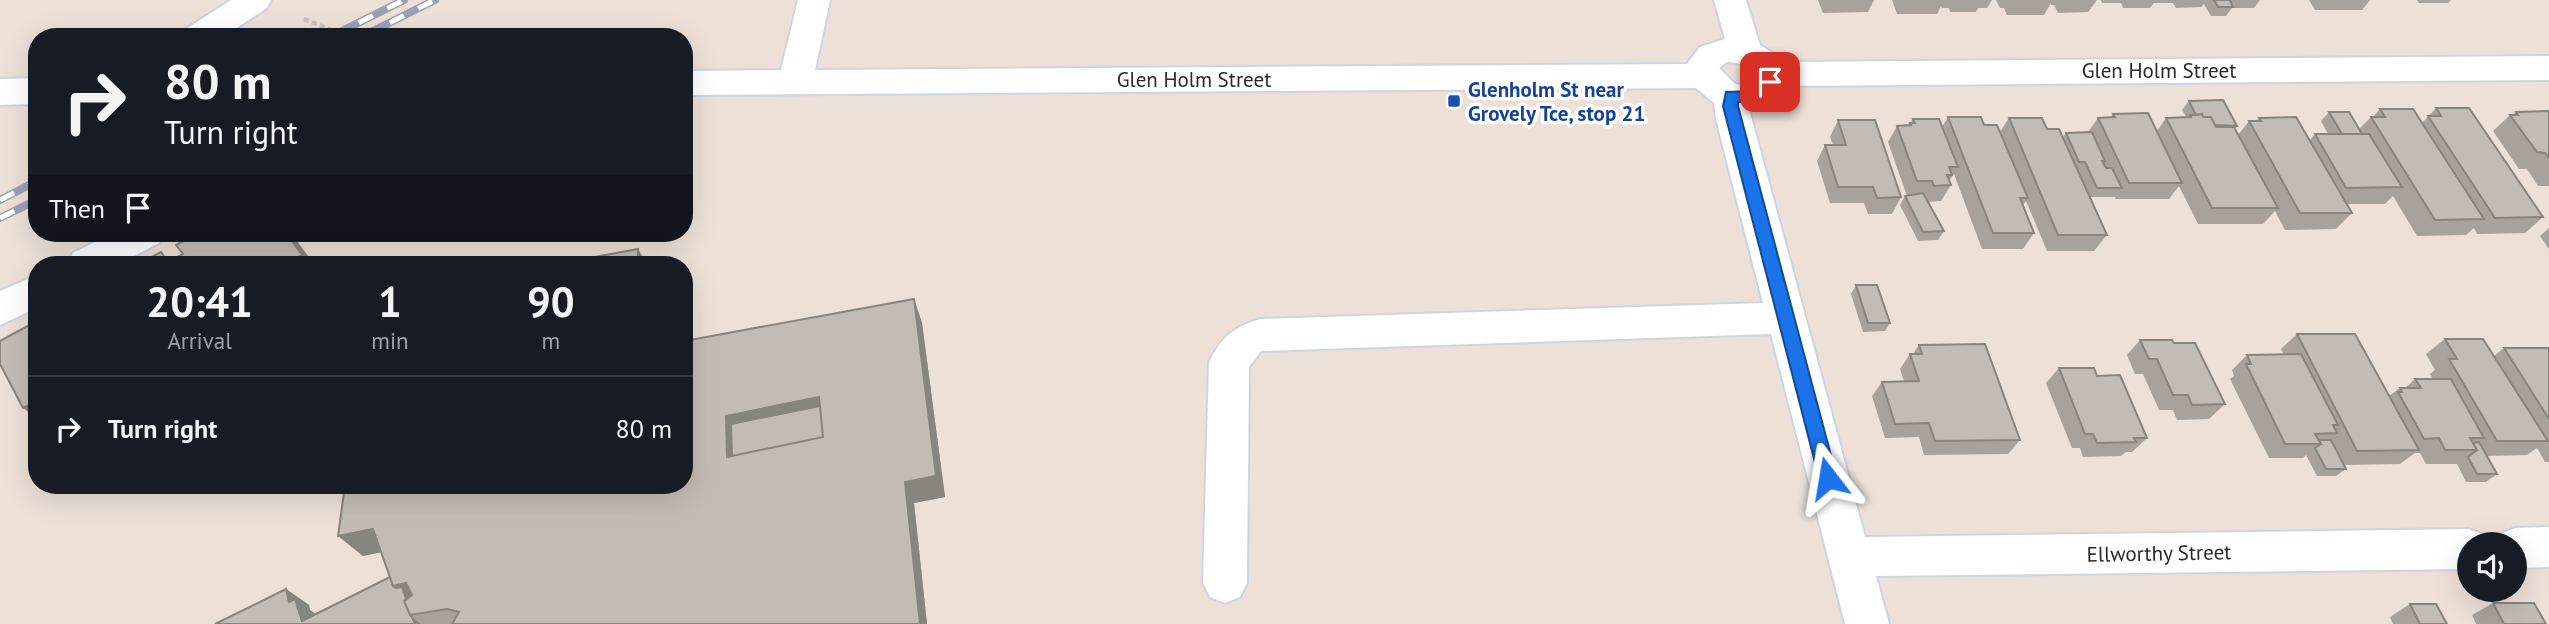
<!DOCTYPE html>
<html lang="en">
<head>
<meta charset="utf-8">
<style>
	:root { --surface:#171b24; --page:#242831; --text:#f1f3f6; --muted:#9ea1a6; --line:#363941 }
	body { margin:0; font-family:"PT Sans",sans-serif; background:var(--page); color:var(--text); height:100vh; display:flex; flex-direction:column; font-size:26px; white-space:nowrap }
	* { box-sizing:border-box; margin:0 }
	p { font-size:23px; color:var(--muted) }
	.icon { flex:none; width:38px; height:38px; fill:none; stroke:currentColor; stroke-width:2; stroke-linecap:round; stroke-linejoin:round }
	.map { position:relative; flex:1; overflow:hidden }
	.sheet { position:absolute; left:28px; top:256px; width:665px; height:238px; display:flex; flex-direction:column; background:var(--surface); border-radius:28px; box-shadow:0 7px 28px #0002 }
	.sheet>* { flex:none }
	.guide { position:absolute; left:28px; top:28px; width:665px; height:214px; border-radius:28px; box-shadow:0 7px 28px #0002; background:#171b24; color:var(--text); overflow:hidden }
	.controls { position:absolute; left:2457px; top:532px; display:grid; gap:14px }
	.controls a { display:grid; place-items:center; width:70px; height:70px; border-radius:50%; background:var(--surface); box-shadow:0 7px 28px #0002; font-size:35px }
	.pin { position:absolute; display:grid; place-items:center; width:60px; height:60px; color:#fff; margin:-30px; border-radius:14px; box-shadow:0 4px 10px #0006 }
	.me { position:absolute; width:77px; margin:-38px; rotate:346deg; stroke-linejoin:round; filter:drop-shadow(0 0 5px #0008) }
	.turn { display:flex; align-items:center; gap:24px; height:147px; padding:0 21px; font-size:32px }
	.turn .icon { width:91px; height:91px; stroke-width:2.5 }
	.turn b { display:block; font-size:49px; line-height:60px }
	.then { display:flex; align-items:center; height:66px; padding:0 21px; background:#0003; gap:14px; font-size:26px }
	.eta { display:flex; justify-content:space-evenly; align-items:center; height:119px; text-align:center }
	.eta b { font-size:42px; font-weight:600; line-height:49px }
	ul { padding:0; list-style:none }
	li { display:flex; align-items:center; gap:21px; height:105px; padding:0 21px; border-top:2px solid var(--line) }
	li div { flex:1 }
	li b { display:block; font-size:26px }
	li em { font-style:normal }
	.map>svg:first-child { display:block }
</style>
</head>
<body>
<div class="map">
<svg width="2549" height="624" viewBox="0 0 2549 624">
	<rect width="100%" height="100%" fill="#ece0d7"/>
	<g fill="none" stroke-linecap="round" stroke-linejoin="round">
		<g stroke="#cdd4e3" stroke-width="4">
			<path id="minor" d="M 231,0 L 271,0 L 267,8 L 223,37 L 182,37 L 186,29 Z
				M 798,0 L 830,0 L 815,70 L 1687,64 L 1700,47 L 1725,39 L 1714,0 L 1746,0 L 1760,45 L 1773,53 L 1779,62 L 2549,56 L 2549,80 L 1785,86 L 1775,99 L 1749,109 L 1865,537 L 2469,529 L 2484,535 L 2488,544 L 2469,544 L 2469,569 L 1876,576 L 1889,624 L 1845,624 L 1771,334 L 1261,351 L 1249,367 L 1247,583 L 1240,597 L 1225,603 L 1210,597 L 1203,583 L 1209,362 C 1222,336 1233,328 1260,319 L 1763,303 L 1716,119 L 1714,103 L 1696,88 L 684,95 L 684,71 L 781,70 ZM 1727,62 C 1739,62 1751,66 1753,79 L 1745,85 L 1735,84 L 1719,68 Z
				M 37,78 L 37,104 L 0,105 L 0,79 Z
				M 113,233 L 164,233 L 159,243 L 119,264 L 67,264 L 73,253 Z
				M 37,275 L 37,308 L 0,325 L 0,291 Z
				M 2549,527 L 2549,567 L 2515,568 L 2515,544 L 2495,544 L 2500,534 L 2515,528 Z"/>
		</g>
		<path stroke="#c3c3c3" stroke-width="4.5" stroke-dasharray="5 3.5" stroke-linecap="butt" d="M 304,19 L 348,37"/>
		<use href="#minor" fill="#fff" fill-rule="evenodd"/>
		<g stroke="#9aa1b4" stroke-width="8">
			<path id="rail" d="M 330,37 L 404,0
				M 361,37 L 435,0
				M 0,200 L 37,181
				M 0,218 L 37,200"/>
		</g>
		<use href="#rail" stroke="#fff" stroke-width="5" stroke-dasharray="16" stroke-linecap="butt"/>
	</g>
	<path fill="#a8a29b" d="M 1818,0 L 1874,0 L 1868,12 L 1823,13 Z
		M 1892,0 L 1992,0 L 1987,8 L 1978,8 L 1976,12 L 1950,12 L 1949,8 L 1942,8 L 1941,6 L 1937,14 L 1897,14 Z
		M 1996,0 L 2097,0 L 2088,12 L 2058,13 L 2054,5 L 2051,5 L 2051,3 L 2044,15 L 2007,15 L 2004,8 L 2000,8 Z
		M 2101,0 L 2260,0 L 2254,8 L 2232,8 L 2226,16 L 2211,16 L 2204,4 L 2201,7 L 2176,8 L 2173,3 L 2154,3 L 2150,8 L 2123,8 L 2121,3 L 2102,3 Z
		M 2309,0 L 2370,0 L 2362,10 L 2315,10 Z
		M 2417,0 L 2451,0 L 2448,3 L 2419,3 Z
		M 2189,101 L 2237,126 L 2235,129 L 2238,135 L 2249,121 L 2256,121 L 2259,118 L 2310,140 L 2315,134 L 2328,134 L 2321,121 L 2329,112 L 2359,129 L 2371,117 L 2373,117 L 2380,109 L 2422,123 L 2436,108 L 2543,217 L 2525,233 L 2477,234 L 2474,228 L 2466,235 L 2417,236 L 2393,196 L 2385,204 L 2347,204 L 2352,213 L 2336,229 L 2285,230 L 2275,211 L 2263,224 L 2198,224 L 2179,186 L 2169,199 L 2116,199 L 2115,197 L 2090,197 L 2078,171 L 2107,235 L 2094,251 L 2047,251 L 2026,201 L 2023,205 L 2034,233 L 2023,249 L 1982,249 L 1954,174 L 1949,181 L 1951,185 L 1941,201 L 1927,202 L 1944,231 L 1938,240 L 1918,241 L 1900,205 L 1905,196 L 1907,196 L 1888,142 L 1897,126 L 1908,126 L 1913,119 L 1942,127 L 1948,117 L 1984,125 L 2000,132 L 2009,118 L 2047,129 L 2063,137 L 2066,133 L 2088,132 L 2098,118 L 2110,118 L 2113,114 L 2157,131 L 2166,118 L 2186,117 L 2182,110 Z
		M 2549,111 L 2549,186 L 2538,186 L 2527,169 L 2519,169 L 2493,131 L 2510,115 L 2512,115 L 2516,112 Z
		M 1838,120 L 1901,197 L 1892,214 L 1868,214 L 1864,203 L 1830,203 L 1817,161 L 1825,145 L 1833,145 L 1830,137 Z
		M 2549,228 L 2549,249 L 2540,236 Z
		M 1856,285 L 1890,323 L 1885,331 L 1863,332 L 1851,294 Z
		M 914,299 L 922,323 L 945,497 L 914,503 L 927,624 L 215,624 L 286,589 L 309,605 L 310,610 L 316,614 L 390,577 L 381,552 L 363,556 Z
		M 2297,334 L 2389,396 L 2400,388 L 2405,388 L 2415,379 L 2433,379 L 2430,374 L 2435,370 L 2426,354 L 2445,339 L 2494,356 L 2504,348 L 2549,348 L 2549,462 L 2545,462 L 2537,448 L 2527,455 L 2486,456 L 2497,474 L 2486,482 L 2466,482 L 2457,464 L 2426,464 L 2420,453 L 2415,453 L 2400,464 L 2344,465 L 2346,469 L 2336,476 L 2317,476 L 2306,455 L 2303,458 L 2269,458 L 2230,379 L 2234,376 L 2232,370 L 2247,355 L 2284,355 L 2281,349 Z
		M 2140,340 L 2174,343 L 2225,404 L 2209,419 L 2177,420 L 2173,410 L 2159,410 L 2143,374 L 2135,374 L 2127,355 Z
		M 1919,345 L 2020,440 L 2008,454 L 1924,455 L 1919,437 L 1885,438 L 1872,396 L 1882,382 L 1904,381 L 1900,369 L 1910,354 L 1913,354 Z
		M 2059,368 L 2097,376 L 2147,438 L 2132,452 L 2126,452 L 2121,456 L 2083,457 L 2080,448 L 2072,448 L 2046,383 Z
		M 2493,603 L 2546,624 L 2476,624 L 2472,615 Z
		M 2410,604 L 2447,624 L 2393,624 L 2390,617 Z"/>
	<path fill="#88847e" d="M 286,233 L 291,233 L 314,264 L 285,264 Z
		M 638,249 L 647,264 L 638,264 Z
		M 914,299 L 922,323 L 945,497 L 914,503 L 927,624 L 920,624 L 905,482 Z
		M 819,397 L 834,459 L 727,457 L 726,416 Z
		M 37,401 L 37,418 L 23,408 Z
		M 373,529 L 397,549 L 363,556 L 338,536 Z
		M 406,583 L 430,602 L 412,614 L 393,586 Z
		M 286,589 L 309,605 L 310,610 L 318,616 L 302,621 L 289,602 Z
		M 412,617 L 421,624 L 415,624 Z"/>
	<path fill="#c3bcb4" stroke="#88847e" stroke-width="2" fill-rule="evenodd" d="M 2214,0 L 2230,0 L 2233,7 L 2218,7 Z
		M 2223,100 L 2237,126 L 2215,125 L 2211,117 L 2203,117 L 2202,114 L 2196,115 L 2189,101 Z
		M 2436,108 L 2469,108 L 2543,217 L 2495,218 L 2428,116 L 2441,116 Z
		M 2380,109 L 2413,109 L 2484,219 L 2435,220 L 2371,117 L 2385,117 Z
		M 2549,111 L 2549,158 L 2545,153 L 2537,152 L 2510,115 L 2518,115 L 2516,112 Z
		M 2329,112 L 2349,112 L 2362,134 L 2342,134 Z
		M 2148,113 L 2182,183 L 2129,183 L 2098,118 L 2115,117 L 2113,114 Z
		M 2202,114 L 2203,117 L 2211,117 L 2216,127 L 2234,127 L 2278,208 L 2212,208 L 2166,118 L 2191,117 L 2190,115 Z
		M 1948,117 L 1981,117 L 1984,125 L 1997,125 L 2028,198 L 2020,198 L 2034,233 L 1993,233 Z
		M 2296,117 L 2352,213 L 2300,213 L 2249,121 L 2261,121 L 2259,118 Z
		M 2009,118 L 2042,118 L 2047,129 L 2059,129 L 2107,235 L 2058,235 Z
		M 1913,119 L 1939,119 L 1958,167 L 1949,167 L 1952,175 L 1947,175 L 1951,185 L 1934,186 L 1932,181 L 1917,181 L 1897,126 L 1911,125 L 1910,123 L 1915,123 Z
		M 1838,120 L 1875,120 L 1901,197 L 1877,198 L 1873,187 L 1838,187 L 1825,145 L 1846,145 Z
		M 2092,132 L 2105,161 L 2102,161 L 2106,168 L 2112,168 L 2122,188 L 2097,188 L 2085,162 L 2079,162 L 2066,133 Z
		M 2315,134 L 2369,134 L 2402,187 L 2346,188 Z
		M 1923,193 L 1944,231 L 1923,232 L 1905,196 Z
		M 198,233 L 286,233 L 302,255 L 285,264 L 138,264 L 161,252 L 168,262 L 183,254 L 176,245 Z
		M 638,249 L 638,264 L 556,264 Z
		M 1856,285 L 1877,285 L 1890,323 L 1868,323 Z
		M 914,299 L 936,476 L 905,482 L 920,624 L 452,624 L 459,612 L 447,609 L 410,615 L 404,601 L 412,595 L 406,583 L 393,586 L 373,529 L 338,536 L 345,485 L 684,485 L 684,341 ZM 819,397 L 823,437 L 727,457 L 726,416 Z
		M 37,321 L 37,401 L 23,408 L 0,364 L 0,341 Z
		M 2297,334 L 2355,334 L 2419,450 L 2357,451 Z
		M 2445,339 L 2483,339 L 2548,441 L 2497,441 L 2449,359 L 2457,359 Z
		M 2140,340 L 2172,340 L 2174,343 L 2195,343 L 2225,404 L 2192,405 L 2188,395 L 2173,395 L 2157,359 L 2149,359 Z
		M 1985,344 L 2020,440 L 1935,441 L 1929,423 L 1895,424 L 1882,382 L 1919,381 L 1910,354 L 1922,354 L 1919,345 Z
		M 2504,348 L 2549,348 L 2549,419 Z
		M 2301,354 L 2338,425 L 2333,425 L 2337,433 L 2315,434 L 2321,444 L 2285,444 L 2246,364 L 2251,364 L 2247,355 Z
		M 2059,368 L 2094,368 L 2097,376 L 2120,375 L 2147,438 L 2134,438 L 2136,442 L 2097,443 L 2093,434 L 2085,434 Z
		M 2415,379 L 2451,379 L 2484,438 L 2470,438 L 2477,450 L 2445,450 L 2439,438 L 2424,439 L 2398,392 L 2402,392 L 2400,388 L 2421,388 Z
		M 820,406 L 823,437 L 732,456 L 731,424 Z
		M 2319,440 L 2331,440 L 2346,469 L 2326,469 L 2315,448 L 2321,444 Z
		M 2479,442 L 2497,474 L 2477,474 L 2468,457 L 2477,450 L 2473,443 Z
		M 390,577 L 393,586 L 396,588 L 402,587 L 406,599 L 404,601 L 410,615 L 412,617 L 415,624 L 215,624 L 286,589 L 289,602 L 295,599 L 302,621 Z
		M 2493,603 L 2534,603 L 2546,624 L 2504,624 Z
		M 2410,604 L 2436,604 L 2447,624 L 2420,624 Z"/>
	<path fill="#1a73e8" stroke="#114b97" stroke-width="2" d="M 1770,77 L 1777,82 C 1767,98 1756,103 1738,102 L 1738,106 L 1837,478 L 1834,483 L 1828,485 L 1822,483 L 1819,478 L 1723,106 L 1726,92 L 1754,91 Z"/>
	<rect fill="#1a4fb4" stroke="#fff" stroke-width="2.5" x="1447" y="94" width="14" height="14" rx="3.5"/>
	<g text-anchor="middle" dominant-baseline="central" stroke-width="7" stroke-linejoin="round" paint-order="stroke">
		<g font-size="21" fill="#282828" stroke="#fff">
			<text x="2159" y="70">Glen Holm Street</text>
			<text x="1194" y="79">Glen Holm Street</text>
			<text transform="translate(2159 553) rotate(-1)">Ellworthy Street</text>
		</g>
		<g font-size="21" font-weight="bold" fill="#164399" stroke="#fff" text-anchor="start">
			<text x="1468" y="89">Glenholm St near<tspan x="1468" dy="24">Grovely Tce, stop 21</tspan></text>
		</g>
	</g>
</svg>
<div class="controls">
<a><svg class="icon" aria-label="sound" viewBox="0 0 24 24"><path d="M4 9h4l5-4v14l-5-4H4zM17 9q2 3 0 6"/></svg></a>
</div>
<div class="pin" style="left:1770px;top:82px;background:#d93025"><svg class="icon" aria-label="arrive" viewBox="0 0 24 24"><path d="M6 21V4h12l-3 4 3 4H6"/></svg></div>
<svg class="me" style="left:1828px;top:478px" viewBox="-20 -20 40 40"><path d="M0-17L14 15 0 8-14 15z" fill="#1a73e8" stroke="#fff" stroke-width="4"/></svg>
<div class="guide">
<div class="turn"><svg class="icon" aria-label="right" viewBox="0 0 24 24"><path d="M7 20v-9h11M14 6l5 5-5 5"/></svg><div><b>80 m</b>Turn right</div></div>
<div class="then">Then<svg class="icon" aria-label="arrive" viewBox="0 0 24 24"><path d="M6 21V4h12l-3 4 3 4H6"/></svg></div>
</div>
<section class="sheet">
<div class="eta">
<div><b>20:41</b><p>Arrival</p></div>
<div><b>1</b><p>min</p></div>
<div><b>90</b><p>m</p></div>
</div>
<ul>
<li><svg class="icon" aria-label="right" viewBox="0 0 24 24"><path d="M7 20v-9h11M14 6l5 5-5 5"/></svg><div><b>Turn right</b></div><em>80 m</em></li>
</ul>
</section>
</div>
</body>
</html>
